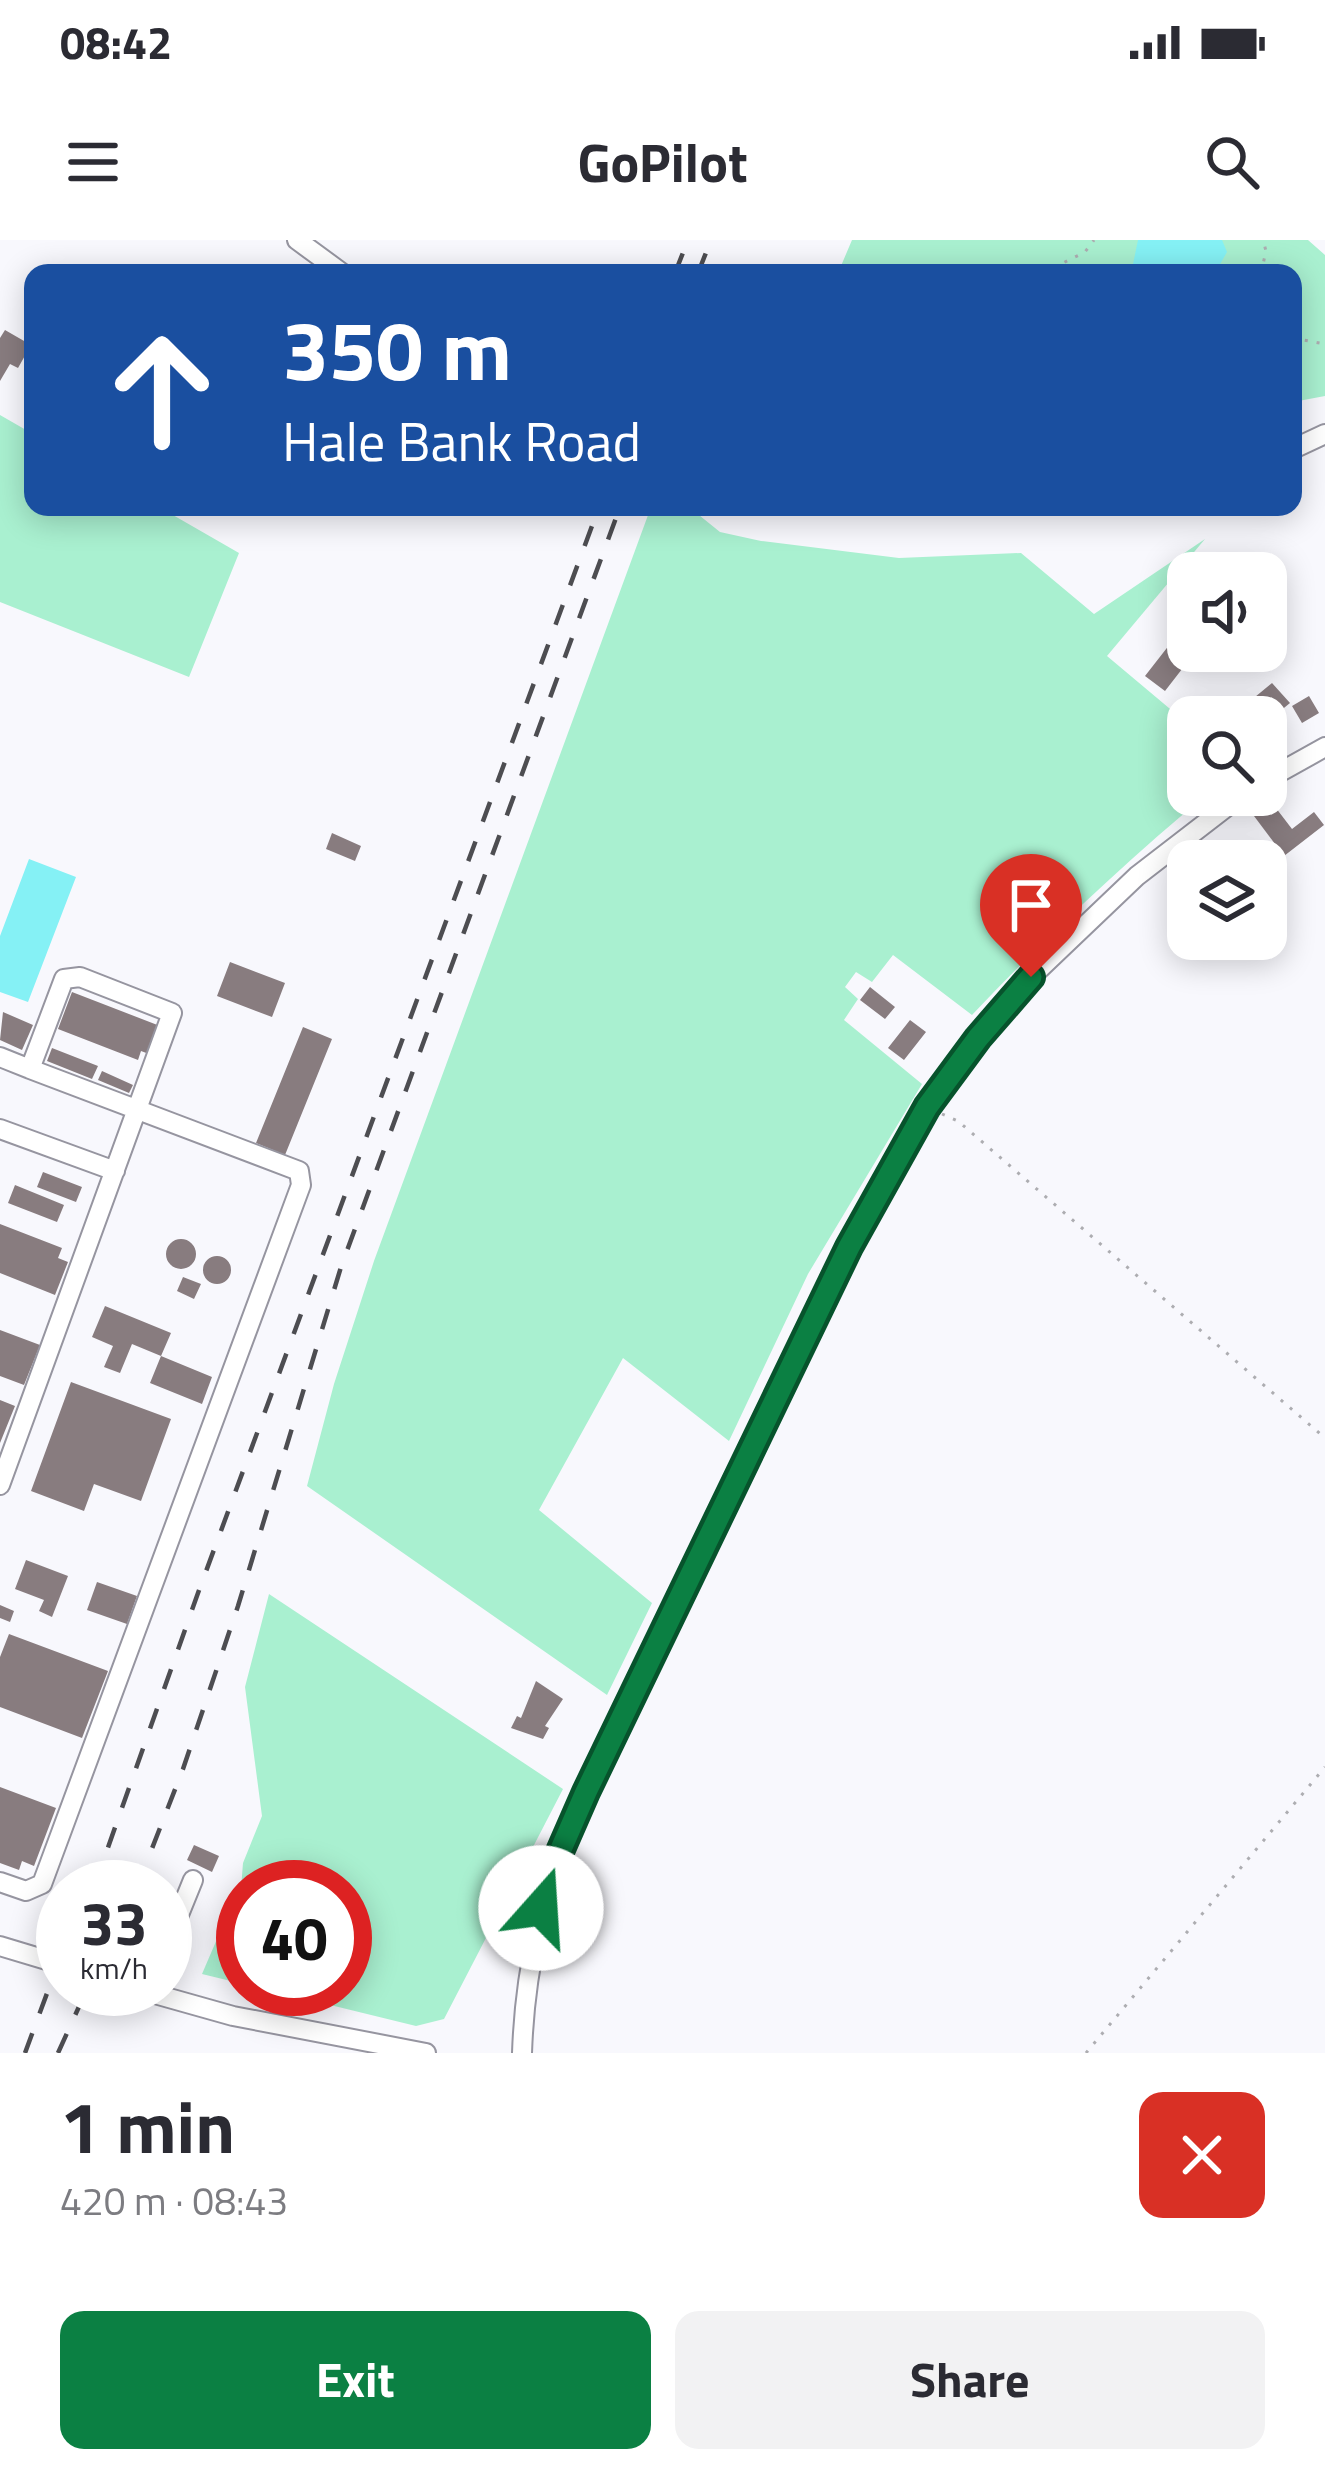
<!DOCTYPE html>
<html lang="en">
<head>
<meta charset="utf-8">
<style>
	:root { --surface:#fff; --page:#f2f2f3; --text:#2b2b33; --muted:#7c7c81; --accent:#0b8043 }
	body { margin:0; font-family:"Titillium Web",sans-serif; background:var(--page); color:var(--text); height:100vh; display:flex; flex-direction:column; font-size:45px; white-space:nowrap }
	* { box-sizing:border-box; margin:0 }
	p { font-size:39px; color:var(--muted) }
	.icon { flex:none; width:66px; height:66px; fill:none; stroke:currentColor; stroke-width:2; stroke-linecap:round; stroke-linejoin:round }
	.map { position:relative; height:1813px; overflow:hidden }
	.panel { display:flex; flex-direction:column; background:var(--surface); flex:1 }
	.panel>* { flex:none }
	.banner { position:absolute; left:24px; top:24px; width:1278px; height:252px; border-radius:24px; box-shadow:0 6px 30px #0003; background:#1a4fa0; color:#fff; overflow:hidden }
	.fabs { position:absolute; left:1167px; top:312px; display:grid; gap:24px }
	.fabs a { display:grid; place-items:center; width:120px; height:120px; border-radius:24px; background:var(--surface); box-shadow:0 6px 30px #0003; font-size:60px }
	.speed { position:absolute; left:36px; top:1620px; display:flex; gap:24px; font-size:60px; font-weight:700; text-align:center }
	.speed>* { display:grid; place-content:center; width:156px; height:156px; border-radius:50%; background:var(--surface); box-shadow:0 6px 30px #0003; line-height:1 }
	.speed small { font-size:30px; font-weight:400 }
	.speed .limit { border:18px solid #d22; background:#fff; color:#111 }
	.pin { position:absolute; display:grid; place-items:center; width:102px; height:102px; color:#fff; margin:-123px -51px; border-radius:50% 50% 50% 0; rotate:-45deg; box-shadow:0 0 12px #0007 }
	.pin .icon { rotate:45deg }
	.me { position:absolute; width:132px; margin:-66px; rotate:19deg; stroke-linejoin:round; filter:drop-shadow(0 0 9px #0008) }
	.turn { display:flex; align-items:center; gap:42px; height:252px; padding:0 60px; font-size:54px }
	.turn .icon { width:156px; height:156px; stroke-width:2.5 }
	.turn b { display:block; font-size:84px; line-height:102px }
	.round { display:grid; place-items:center; flex:none; width:126px; height:126px; border-radius:24px; background:var(--page) }
	.summary { display:flex; align-items:center; justify-content:space-between; height:204px; padding:0 60px }
	h1 { font-size:72px; font-weight:700; line-height:90px }
	.primary-button { display:flex; gap:24px; margin-top:auto; padding:24px 60px }
	.primary-button a { flex:1; height:138px; border-radius:24px; background:var(--accent); color:#fff; font-size:48px; font-weight:700; line-height:138px; text-align:center }
	.primary-button a+a { background:var(--page); color:var(--text) }
	.status { display:flex; justify-content:space-between; align-items:center; height:84px; padding:0 60px; background:var(--surface); direction:ltr }
	.status svg { height:33px; fill:currentColor }
	header { display:flex; justify-content:space-between; align-items:center; height:156px; padding:0 60px; background:var(--surface); font-size:54px; font-weight:700 }
	.map>svg:first-child { display:block }
</style>
</head>
<body>
<div class="status"><b>08:42</b><svg viewBox="0 0 49 12"><path d="M0 12V9h3v3zM5 12V6h3v6zM10 12V3h3v9zM15 12V0h3v12zM26 1h20v11H26zM47 4h2v5h-2z"/></svg></div>
<header><svg class="icon" aria-label="menu" viewBox="0 0 24 24"><path d="M4 6h16M4 12h16M4 18h16"/></svg>GoPilot<svg class="icon" aria-label="search" viewBox="0 0 24 24"><circle cx="10" cy="10" r="6"/><path d="M15 15l6 6"/></svg></header>
<div class="map">
<svg width="1325" height="1813" viewBox="0 0 1325 1813">
	<rect width="100%" height="100%" fill="#f8f8fd"/>
	<path fill="#a9f0d0" d="M 852,0 L 1308,0 L 1325,15 L 1325,156 L 1293,162 L 1293,33 L 838,33 Z
		M 0,175 L 33,194 L 33,267 L 159,267 L 239,313 L 189,437 L 0,362 Z
		M 651,267 L 689,267 L 720,292 L 761,301 L 899,318 L 1021,313 L 1094,374 L 1205,299 L 1107,416 L 1188,484 L 1188,555 L 1206,555 C 1123,624 1046,697 972,775 L 893,715 L 872,742 L 856,732 L 845,747 L 858,759 L 844,780 L 922,844 L 808,1034 L 729,1201 L 623,1118 L 539,1270 L 652,1363 L 607,1455 L 307,1246 L 334,1144 L 374,1021 Z
		M 269,1354 L 563,1549 L 444,1779 L 416,1786 L 265,1749 L 345,1749 L 345,1647 L 243,1647 L 243,1744 L 202,1734 L 220,1692 L 239,1674 L 243,1623 L 262,1576 L 245,1447 Z"/>
	<path fill="#85f1f5" d="M 1138,0 L 1222,0 L 1227,12 L 1215,33 L 1127,33 L 1132,29 Z
		M 29,619 L 76,637 L 28,762 L 0,752 L 0,696 Z"/>
	<path fill="#887c7f" d="M 5,90 L 31,105 L 18,128 L 10,124 L 0,141 L 0,98 Z
		M 1177,395 L 1188,404 L 1188,411 L 1196,411 L 1165,451 L 1145,436 Z
		M 1272,443 L 1290,463 L 1279,472 L 1270,462 L 1253,477 L 1243,477 L 1238,471 Z
		M 1309,456 L 1319,473 L 1302,483 L 1292,466 Z
		M 1266,555 L 1292,589 L 1314,572 L 1324,585 L 1284,616 L 1248,568 Z
		M 332,593 L 361,606 L 355,621 L 326,609 Z
		M 230,722 L 285,743 L 272,777 L 217,756 Z
		M 870,747 L 895,767 L 885,779 L 860,760 Z
		M 72,752 L 160,786 L 149,814 L 141,811 L 138,820 L 58,789 Z
		M 3,772 L 33,785 L 22,810 L 0,800 Z
		M 910,780 L 926,792 L 904,820 L 888,808 Z
		M 303,787 L 332,799 L 285,915 L 256,903 Z
		M 52,808 L 98,826 L 92,839 L 47,821 Z
		M 102,831 L 133,845 L 129,853 L 98,840 Z
		M 43,932 L 82,947 L 76,962 L 37,947 Z
		M 15,945 L 64,965 L 57,982 L 8,963 Z
		M 0,984 L 62,1008 L 58,1018 L 68,1022 L 55,1055 L 0,1033 Z
		M166 1014a15 15 0 1 1 30 0a15 15 0 1 1-30 0Z
		M203 1030a14 14 0 1 1 28 0a14 14 0 1 1-28 0Z
		M 183,1037 L 201,1044 L 194,1059 L 177,1051 Z
		M 105,1066 L 171,1093 L 161,1116 L 132,1104 L 120,1133 L 104,1127 L 113,1106 L 92,1097 Z
		M 0,1090 L 40,1105 L 24,1145 L 0,1136 Z
		M 161,1116 L 212,1137 L 202,1164 L 150,1143 Z
		M 71,1142 L 171,1179 L 141,1261 L 94,1244 L 84,1271 L 31,1251 Z
		M 0,1160 L 15,1166 L 0,1203 Z
		M 26,1320 L 68,1336 L 52,1377 L 39,1371 L 44,1360 L 15,1349 Z
		M 97,1342 L 137,1356 L 127,1384 L 87,1370 Z
		M 0,1365 L 14,1371 L 10,1382 L 0,1378 Z
		M 9,1394 L 108,1431 L 82,1498 L 0,1467 L 0,1417 Z
		M 536,1441 L 563,1459 L 545,1486 L 549,1488 L 543,1499 L 511,1488 L 517,1476 L 521,1478 Z
		M 0,1547 L 56,1568 L 34,1626 L 22,1621 L 19,1630 L 0,1623 Z
		M 194,1605 L 219,1616 L 212,1632 L 187,1620 Z"/>
	<g fill="none" stroke-linecap="round" stroke-linejoin="round">
		<g stroke="#9695a0" stroke-width="22">
			<path id="minor" d="M 297,0 L 342,33
				M 1293,209 L 1325,194
				M 1266,540 L 1325,507
				M 0,817 L 30,829
				M 0,889 L 115,931
				M 0,1245 L 172,773 L 80,737 L 64,739 L 30,829 L 299,931 L 301,945 L 42,1644 L 26,1651 L 0,1642
				M 0,1706 L 63,1725
				M 165,1709 L 193,1640
				M 137,1749 L 233,1776 L 426,1813
				M 522,1813 C 525,1726 543,1651 577,1572 L 849,1007 L 927,867 L 978,798 L 1031,737 L 1137,636 L 1242,555"/>
		</g>
		<path stroke="#adadb1" stroke-width="3" stroke-dasharray="3 9" stroke-linecap="butt" d="M 1043,33 L 1085,12 L 1094,0
			M 1261,33 L 1266,11 L 1263,0
			M 1293,98 L 1325,104
			M 942,874 L 958,881 L 1325,1198
			M 1086,1813 L 1325,1527"/>
		<use href="#minor" stroke="#fff" stroke-width="18"/>
		<path stroke="#4d4d51" stroke-width="4.5" stroke-dasharray="21 21" stroke-linecap="butt" d="M 675,33 L 688,0
			M 698,33 L 711,0
			M 94,1647 L 198,1353 L 599,267
			M 137,1647 L 183,1529 L 238,1366 L 341,1027 L 620,267
			M 25,1813 L 63,1710
			M 58,1813 L 87,1749"/>
	</g>
	<g fill="none" stroke-linecap="round" stroke-linejoin="round">
		<g stroke="#07532c" stroke-width="30">
			<path id="route" d="M 541,1668 L 551,1632 L 586,1552 L 849,1007 L 927,867 L 978,798 L 1031,737"/>
		</g>
		<use href="#route" stroke="#0b8043" stroke-width="21"/>
	</g>
</svg>
<div class="fabs">
<a><svg class="icon" aria-label="sound" viewBox="0 0 24 24"><path d="M4 9h4l5-4v14l-5-4H4zM17 9q2 3 0 6"/></svg></a>
<a><svg class="icon" aria-label="search" viewBox="0 0 24 24"><circle cx="10" cy="10" r="6"/><path d="M15 15l6 6"/></svg></a>
<a><svg class="icon" aria-label="layers" viewBox="0 0 24 24"><path d="M12 4l9 5-9 5-9-5zM3 14l9 5 9-5"/></svg></a>
</div>
<div class="speed"><div>33<small>km/h</small></div><div class="limit">40</div></div>
<div class="pin" style="left:1031px;top:737px;background:#d93025"><svg class="icon" aria-label="arrive" viewBox="0 0 24 24"><path d="M6 21V4h12l-3 4 3 4H6"/></svg></div>
<svg class="me" style="left:541px;top:1668px" viewBox="-20 -20 40 40"><circle r="19" fill="#fff"/><path d="M0-13L10 11 0 6-10 11z" fill="#0b8043"/></svg>
<div class="banner">
<div class="turn"><svg class="icon" aria-label="ahead" viewBox="0 0 24 24"><path d="M12 20V5M6 11l6-6 6 6"/></svg><div><b>350 m</b>Hale Bank Road</div></div>
</div>
</div>
<section class="panel">
<div class="summary"><div><h1>1 min</h1><p>420 m · 08:43</p></div><a class="round" style="background:#d93025;color:#fff"><svg class="icon" aria-label="close" viewBox="0 0 24 24"><path d="M6 6l12 12M18 6L6 18"/></svg></a></div>
<div class="primary-button"><a>Exit</a><a>Share</a></div>
</section>
</body>
</html>
